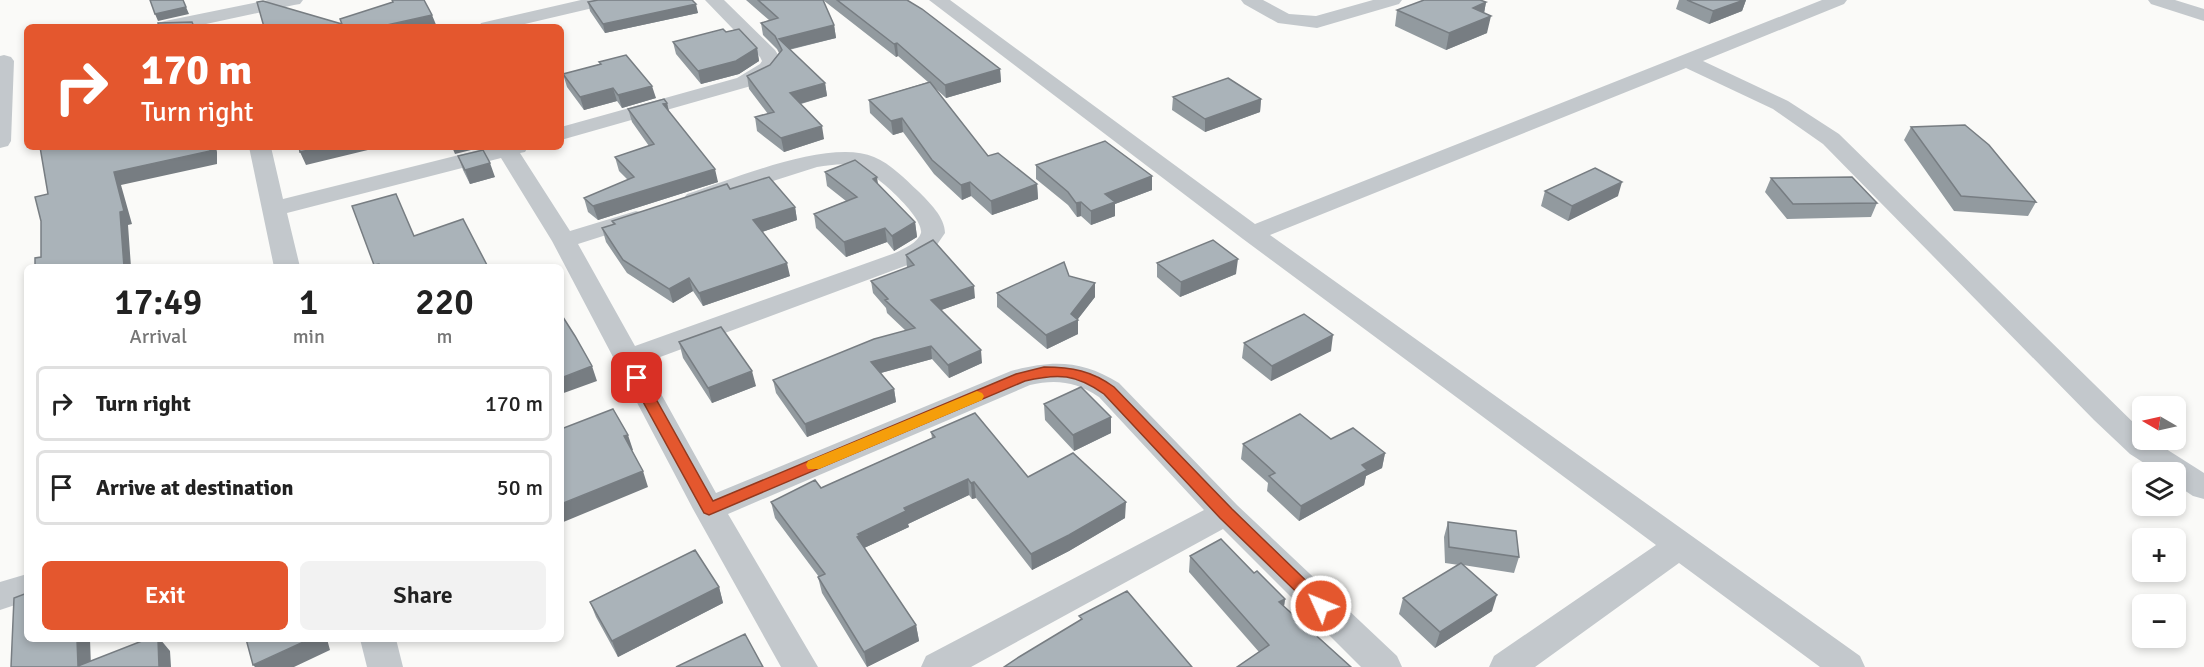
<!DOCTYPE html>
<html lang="en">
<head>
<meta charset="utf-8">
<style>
	:root { --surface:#fff; --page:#f2f2f2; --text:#222; --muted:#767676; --line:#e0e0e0; --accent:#e4572e }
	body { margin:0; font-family:Signika,sans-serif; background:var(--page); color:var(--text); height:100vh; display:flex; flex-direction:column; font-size:22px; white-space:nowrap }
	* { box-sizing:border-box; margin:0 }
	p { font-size:20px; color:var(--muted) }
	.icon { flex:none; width:33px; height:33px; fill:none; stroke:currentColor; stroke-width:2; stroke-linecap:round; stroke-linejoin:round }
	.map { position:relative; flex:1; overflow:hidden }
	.drawer { position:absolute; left:24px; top:264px; width:540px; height:378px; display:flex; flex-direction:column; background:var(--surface); border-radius:9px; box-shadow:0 3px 9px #0003 }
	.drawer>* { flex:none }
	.top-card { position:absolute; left:24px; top:24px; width:540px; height:126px; border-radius:9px; box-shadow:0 3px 9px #0003; background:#e4572e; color:#fff; overflow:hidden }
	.needle { width:39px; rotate:279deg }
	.buttons { position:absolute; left:2132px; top:396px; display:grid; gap:12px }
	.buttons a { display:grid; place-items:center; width:54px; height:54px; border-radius:9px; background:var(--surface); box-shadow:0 3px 9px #0003; font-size:30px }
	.pin { position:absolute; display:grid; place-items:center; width:51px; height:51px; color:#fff; margin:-26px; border-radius:12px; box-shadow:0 3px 9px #0006 }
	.me { position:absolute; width:66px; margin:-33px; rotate:314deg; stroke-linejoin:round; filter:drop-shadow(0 0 4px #0008) }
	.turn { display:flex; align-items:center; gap:21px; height:126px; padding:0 18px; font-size:27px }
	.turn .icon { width:78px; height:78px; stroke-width:2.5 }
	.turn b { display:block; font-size:42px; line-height:51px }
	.eta { display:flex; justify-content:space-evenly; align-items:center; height:102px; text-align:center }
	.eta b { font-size:36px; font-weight:600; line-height:42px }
	.primary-button { display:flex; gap:12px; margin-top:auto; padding:12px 18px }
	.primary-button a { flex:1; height:69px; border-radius:9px; background:var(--accent); color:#fff; font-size:24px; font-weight:600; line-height:69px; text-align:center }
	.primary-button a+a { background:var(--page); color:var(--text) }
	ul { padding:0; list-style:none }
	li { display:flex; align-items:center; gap:18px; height:75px; margin:0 12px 9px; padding:0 6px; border:3px solid var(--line); border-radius:9px }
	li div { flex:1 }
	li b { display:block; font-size:22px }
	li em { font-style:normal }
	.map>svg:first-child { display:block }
</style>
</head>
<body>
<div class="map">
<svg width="2204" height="667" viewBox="0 0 2204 667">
	<rect width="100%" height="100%" fill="#fafaf8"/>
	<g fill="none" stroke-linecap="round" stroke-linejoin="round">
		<path fill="#c3c8cc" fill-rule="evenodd" d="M 268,0 L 303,0 L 300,4 L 294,5 L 192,27 L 156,27 L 158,23 L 165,21 Z
			M 581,0 L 613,0 L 610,4 L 512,27 L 479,27 L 481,23 Z
			M 705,0 L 724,0 L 775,50 L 782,61 L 771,76 L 751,86 L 561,140 L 561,127 L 737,78 L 760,64 L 762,61 L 760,57 Z
			M 929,0 L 950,0 L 1255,224 L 1822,0 L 1847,0 L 1844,4 L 1703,61 L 1788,101 L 1839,134 L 2142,431 L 2142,440 L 2152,440 L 2204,473 L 2204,499 L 2193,496 L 2175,484 L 2175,472 L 2158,472 L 2130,454 L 2094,420 L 1823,144 L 1773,109 L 1686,68 L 1270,235 L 1860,656 L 1865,667 L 1820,667 L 1679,563 L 1535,667 L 1489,667 L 1494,656 L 1656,545 L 1243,239 Z
			M 1241,0 L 1263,0 L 1289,14 L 1316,16 L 1373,0 L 1402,0 L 1399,4 L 1317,28 L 1278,23 L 1244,4 Z
			M 2148,0 L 2175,0 L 2204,9 L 2204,21 L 2151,4 Z
			M 4,55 L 11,57 L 14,61 L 11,141 L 8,146 L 0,148 L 0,56 Z
			M 249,147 L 271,147 L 283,199 L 491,147 L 528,147 L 525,152 L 520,153 L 570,231 L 636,211 L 644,213 L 648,218 L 644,223 L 578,244 L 635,346 L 895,253 C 903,249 918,243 921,233 C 924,216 871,169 854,165 C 842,163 829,165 817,167 L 695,206 L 687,204 L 683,199 L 687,194 C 733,179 830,138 874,157 C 891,164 905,179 918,191 C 929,202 945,217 945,233 L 932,252 L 913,263 L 644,363 L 716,493 L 1011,371 C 1053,360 1081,360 1119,383 L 1237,505 L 1397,656 L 1402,667 L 1361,667 L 1223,529 L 971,667 L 921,667 L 926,656 L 1204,510 L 1099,397 C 1076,382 1057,379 1030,385 L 728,514 L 818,667 L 781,667 L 693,509 L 552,241 L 501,158 L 287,213 L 300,267 L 274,267 Z
			M 27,574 L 27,601 L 0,610 L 0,582 Z
			M 360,639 L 396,639 L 403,667 L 367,667 Z"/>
	</g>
	<path fill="#929a9f" d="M 693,0 L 698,13 L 605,33 L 590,11 L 588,2 Z
		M 746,0 L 823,0 L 834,25 L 836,38 L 789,50 L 825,83 L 827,96 L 801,104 L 824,139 L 784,152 L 757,131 L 755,117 L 768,114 L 749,89 L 747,76 L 770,65 L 779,53 L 777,49 L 763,35 L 761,23 L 769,20 Z
		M 823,0 L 907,0 L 1000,69 L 1001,82 L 946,98 L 934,87 L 988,156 L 1037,184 L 1038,199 L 992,215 L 971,196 L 962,200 L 934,174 L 903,132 L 893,135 L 870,113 L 869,100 L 928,82 L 898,56 L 896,57 Z
		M 1679,0 L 1746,0 L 1742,11 L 1709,24 L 1676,9 Z
		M 1486,2 L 1484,13 L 1487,33 L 1446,50 L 1395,26 L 1397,10 Z
		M 673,42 L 757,48 L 759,61 L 739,74 L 701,84 L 676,54 Z
		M 599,62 L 656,98 L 622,108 L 617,101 L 584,110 L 567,87 L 563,74 L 600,65 Z
		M 1173,97 L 1261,99 L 1260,112 L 1205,132 L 1172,110 Z
		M 667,103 L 669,112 L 718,182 L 598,220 L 588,212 L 584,198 L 628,180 L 619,171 L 615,157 L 649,146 L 632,122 L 628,109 Z
		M 1911,127 L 2036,202 L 2028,216 L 1954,211 L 1904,140 Z
		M 458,156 L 495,177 L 470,184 L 463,170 Z
		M 1036,165 L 1152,176 L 1152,190 L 1115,204 L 1115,216 L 1091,225 L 1081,216 L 1077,217 L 1068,205 L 1036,179 Z
		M 825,172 L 878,184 L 915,222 L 917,237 L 894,251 L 887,242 L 846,257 L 816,228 L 814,214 L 846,201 L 827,186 Z
		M 1771,178 L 1877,203 L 1871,217 L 1787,219 L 1765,192 Z
		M 730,189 L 795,207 L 797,220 L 762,232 L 790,276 L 703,306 L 693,291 L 673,303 L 627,273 L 606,242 L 602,228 L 613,225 L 612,221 Z
		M 1545,191 L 1618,196 L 1568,221 L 1541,206 Z
		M 906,255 L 975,298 L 941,310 L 982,363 L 949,378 L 932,359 L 881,373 L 894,389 L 896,402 L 807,437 L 776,393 L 773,380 L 906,331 L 887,313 L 886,308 L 873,293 L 871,281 L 907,268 Z
		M 1157,263 L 1236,274 L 1180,297 L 1157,277 Z
		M 1069,276 L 1095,283 L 1095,297 L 1078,319 L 1078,334 L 1047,349 L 997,307 L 997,293 Z
		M 679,342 L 756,386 L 712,403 L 683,358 Z
		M 1244,343 L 1331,351 L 1271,381 L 1242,358 Z
		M 1044,404 L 1111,417 L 1111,433 L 1074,451 L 1045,420 Z
		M 931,432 L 1028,477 L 1125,518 L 1069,551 L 1032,570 L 976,498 L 972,499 L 969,495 L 908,524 L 909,527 L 864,548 L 916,625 L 919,641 L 867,667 L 822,593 L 818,577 L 819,577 L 775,518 L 771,502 L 821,488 L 932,438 Z
		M 1331,439 L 1385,453 L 1382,468 L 1366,476 L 1364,485 L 1299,521 L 1267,491 L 1268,483 L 1241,459 L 1243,444 Z
		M 1448,522 L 1519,557 L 1514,573 L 1463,565 L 1492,611 L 1435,648 L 1399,614 L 1403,598 L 1459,565 L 1445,563 L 1444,537 Z
		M 1190,556 L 1254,573 L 1285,599 L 1284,606 L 1351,667 L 1259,652 L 1189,572 Z
		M 719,587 L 723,603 L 618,657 L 596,617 L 590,602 Z"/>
	<path fill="#777d82" d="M 183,0 L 189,14 L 158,21 L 155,14 Z
		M 1744,0 L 1746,0 L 1742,11 L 1709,24 L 1713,11 Z
		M 1486,2 L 1483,19 L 1473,8 Z
		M 696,4 L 698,13 L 605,33 L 603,24 Z
		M 432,15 L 437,27 L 378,27 Z
		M 1491,16 L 1487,33 L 1446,50 L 1449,33 Z
		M 834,25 L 836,38 L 782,51 L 779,39 Z
		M 897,43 L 898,56 L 896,57 L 894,44 Z
		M 757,48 L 759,61 L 739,74 L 701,84 L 698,71 Z
		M 1000,69 L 1001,82 L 946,98 L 945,85 Z
		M 825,83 L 827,96 L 792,106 L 790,93 Z
		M 652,86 L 656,98 L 622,108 L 618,95 Z
		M 613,88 L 617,101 L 584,110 L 580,97 Z
		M 1261,99 L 1260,112 L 1205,132 L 1205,119 Z
		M 667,103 L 670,116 L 663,104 Z
		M 902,118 L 903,132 L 893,135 L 891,121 Z
		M 822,126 L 824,139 L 784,152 L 781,138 Z
		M 210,147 L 216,147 L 217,152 L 217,164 L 121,185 L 132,224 L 128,225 L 131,267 L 124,267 L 114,172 Z
		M 321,147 L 371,147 L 372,149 L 306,165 L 300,152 Z
		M 452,147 L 479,147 L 479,148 L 455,154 Z
		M 490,163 L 495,177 L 470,184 L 465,170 Z
		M 715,169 L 718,182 L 598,220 L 593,206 Z
		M 1152,176 L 1152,190 L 1115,204 L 1115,216 L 1091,225 L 1091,211 L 1105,194 Z
		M 877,177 L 879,191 L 873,179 Z
		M 970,182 L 971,196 L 962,200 L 961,185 Z
		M 1622,182 L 1618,196 L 1568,221 L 1572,206 Z
		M 1037,184 L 1038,199 L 992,215 L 991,201 Z
		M 1081,202 L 1081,216 L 1077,217 L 1076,203 Z
		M 795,207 L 797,220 L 756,234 L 753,220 Z
		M 915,222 L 917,237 L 894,251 L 892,236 Z
		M 885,228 L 887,242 L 846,257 L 844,242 Z
		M 1238,259 L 1236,274 L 1180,297 L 1181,282 Z
		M 787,263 L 790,276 L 703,306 L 699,293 Z
		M 689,278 L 693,291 L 673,303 L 669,289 Z
		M 1095,283 L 1095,297 L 1077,320 L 1078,320 L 1078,334 L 1047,349 L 1046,335 L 1071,314 Z
		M 974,286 L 975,298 L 933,313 L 931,300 Z
		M 1333,335 L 1331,351 L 1271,381 L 1272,366 Z
		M 931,346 L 932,359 L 873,375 L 871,362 Z
		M 981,350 L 982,363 L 949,378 L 948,365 Z
		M 592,366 L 597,381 L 561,394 L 561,378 Z
		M 752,371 L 756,386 L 712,403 L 708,388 Z
		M 894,389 L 896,402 L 807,437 L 805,424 Z
		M 1111,417 L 1111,433 L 1074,451 L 1073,435 Z
		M 628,435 L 633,450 L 629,452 L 624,436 Z
		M 1385,453 L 1382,468 L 1366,476 L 1364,485 L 1299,521 L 1301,506 L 1362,465 Z
		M 643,471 L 648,487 L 561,523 L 561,504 Z
		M 968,479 L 969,495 L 908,524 L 909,527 L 862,549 L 857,537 L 858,534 L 904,508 Z
		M 974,482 L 976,498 L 972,499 L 971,483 Z
		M 1126,502 L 1125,518 L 1069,551 L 1032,570 L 1031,554 Z
		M 719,587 L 723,603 L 618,657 L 612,641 Z
		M 1497,595 L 1492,611 L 1435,648 L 1440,632 Z
		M 1285,599 L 1283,614 L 1279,602 Z
		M 916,625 L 919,641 L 867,667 L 864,652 Z
		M 77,639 L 90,639 L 91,667 L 78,666 Z
		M 158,639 L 160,639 L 170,651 L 171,667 L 159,667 Z
		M 310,639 L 327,639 L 330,650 L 294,667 L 255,667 L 253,665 Z"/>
	<path fill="#aab3b9" stroke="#777d82" stroke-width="1.5" d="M 150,0 L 183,0 L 186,7 L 155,14 Z
		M 392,0 L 424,0 L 432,15 L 378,27 L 264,27 L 257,2 L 263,1 L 342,24 L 340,19 L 393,2 Z
		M 598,0 L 692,0 L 696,4 L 603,24 L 588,2 Z
		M 758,0 L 823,0 L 834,25 L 779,39 L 825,83 L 790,93 L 822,126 L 781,138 L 755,117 L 774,112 L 747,76 L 770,65 L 782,50 L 775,36 L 761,23 L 778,18 Z
		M 837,0 L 907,0 L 922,9 L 1000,69 L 945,85 L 897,43 L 894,44 Z
		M 1424,0 L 1480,0 L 1486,2 L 1473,8 L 1491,16 L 1449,33 L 1397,10 Z
		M 1687,0 L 1744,0 L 1713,11 Z
		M 192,22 L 194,27 L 159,27 L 158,23 Z
		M 723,29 L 726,32 L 739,29 L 757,48 L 736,61 L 698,71 L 673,42 Z
		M 626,55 L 652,86 L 618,95 L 613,88 L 580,97 L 563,74 L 601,64 L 599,62 Z
		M 1228,78 L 1261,99 L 1205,119 L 1173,97 Z
		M 930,82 L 988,156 L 998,153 L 1037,184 L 991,201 L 970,182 L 961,185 L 932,160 L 902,118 L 891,121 L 869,100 Z
		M 664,99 L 667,103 L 663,104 L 715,169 L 593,206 L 584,198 L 634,177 L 615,157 L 654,144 L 628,109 Z
		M 1965,125 L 1989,145 L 2036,202 L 1961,196 L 1911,127 Z
		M 1105,141 L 1152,176 L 1105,194 L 1115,202 L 1091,211 L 1081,202 L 1076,203 L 1068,192 L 1036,165 Z
		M 40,147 L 210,147 L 210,151 L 114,172 L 124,211 L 120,212 L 124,267 L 35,267 L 35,258 L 41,257 L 41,221 L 35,197 L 48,194 Z
		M 299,147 L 321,147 L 300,152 Z
		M 483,150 L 490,163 L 465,170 L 458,156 Z
		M 855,160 L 877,177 L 873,179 L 915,222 L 892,236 L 885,228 L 844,242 L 814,214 L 857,197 L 825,172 Z
		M 1595,168 L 1622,182 L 1572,206 L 1545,191 Z
		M 769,177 L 795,207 L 753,220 L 787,263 L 699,293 L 689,278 L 669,289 L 623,260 L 602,228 L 615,224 L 612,221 L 727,184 L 730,189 Z
		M 1852,177 L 1877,203 L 1793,204 L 1771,178 Z
		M 396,194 L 414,236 L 463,219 L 488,267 L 381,267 L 379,264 L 374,265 L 352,206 Z
		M 933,240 L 974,286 L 931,300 L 981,350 L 948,365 L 931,346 L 871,362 L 894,389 L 805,424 L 773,380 L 874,339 L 915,328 L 885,300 L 888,299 L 871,281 L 914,265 L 906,255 Z
		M 1213,240 L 1238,259 L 1181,282 L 1157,263 Z
		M 1064,262 L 1069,276 L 1095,283 L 1071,314 L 1078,320 L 1046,335 L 997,293 Z
		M 561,314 L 575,336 L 592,366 L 561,378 Z
		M 1304,314 L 1333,335 L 1272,366 L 1244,343 Z
		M 721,327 L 752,371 L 708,388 L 679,342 Z
		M 1081,387 L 1111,417 L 1073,435 L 1044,404 Z
		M 613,409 L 628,435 L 624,436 L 643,471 L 561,504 L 561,429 Z
		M 975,413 L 1028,477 L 1073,453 L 1126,502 L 1069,535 L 1031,554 L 974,482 L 971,483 L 968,479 L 904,508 L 906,511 L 858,534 L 860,535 L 857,537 L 916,625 L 864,652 L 818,577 L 825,574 L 771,502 L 815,480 L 821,488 L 935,437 L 931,432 Z
		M 1300,414 L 1331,439 L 1353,428 L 1385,453 L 1362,465 L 1367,470 L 1301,506 L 1269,476 L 1275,473 L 1243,444 Z
		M 1448,522 L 1516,531 L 1519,557 L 1449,547 Z
		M 1221,539 L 1254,573 L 1257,571 L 1285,599 L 1279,602 L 1351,667 L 1237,667 L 1269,645 L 1190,556 Z
		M 695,550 L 719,587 L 612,641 L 590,602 Z
		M 1461,563 L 1497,595 L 1440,632 L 1403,598 Z
		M 1127,591 L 1192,667 L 1004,667 L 1019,657 L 1082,619 L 1079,616 Z
		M 27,593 L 27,639 L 77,639 L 78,666 L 147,639 L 158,639 L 159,667 L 11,667 L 14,598 Z
		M 745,634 L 763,667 L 676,667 Z
		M 246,639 L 310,639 L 253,665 Z"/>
	<path fill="#e4572e" stroke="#94391e" stroke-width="1.5" d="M 1044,367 C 1072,367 1092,371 1114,387 L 1232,509 L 1327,601 L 1330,606 L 1327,610 L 1321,613 L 1315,610 L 1220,518 L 1104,394 C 1076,374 1058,373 1025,381 L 709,515 L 704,513 L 630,378 L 632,374 L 642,374 L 713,501 L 1016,374 Z"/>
	<path fill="#f59e0b" d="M 977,391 L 982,393 L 984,396 L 982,400 L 819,469 L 808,469 L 806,465 L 808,461 Z"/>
</svg>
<div class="buttons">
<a><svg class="needle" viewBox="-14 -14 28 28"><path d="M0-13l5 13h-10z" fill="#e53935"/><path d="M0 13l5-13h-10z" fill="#767676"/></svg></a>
<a><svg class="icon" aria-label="layers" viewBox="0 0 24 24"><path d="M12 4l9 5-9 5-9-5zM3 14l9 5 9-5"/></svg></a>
<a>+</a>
<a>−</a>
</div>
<div class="pin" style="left:637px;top:378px;background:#d93025"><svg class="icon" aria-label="arrive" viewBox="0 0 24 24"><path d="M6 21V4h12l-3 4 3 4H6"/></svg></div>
<svg class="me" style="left:1321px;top:606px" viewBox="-20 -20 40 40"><circle r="17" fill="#e4572e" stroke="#fff" stroke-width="3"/><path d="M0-11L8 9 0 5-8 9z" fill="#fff"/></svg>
<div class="top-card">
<div class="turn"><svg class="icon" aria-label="right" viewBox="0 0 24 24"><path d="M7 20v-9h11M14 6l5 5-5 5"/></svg><div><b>170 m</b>Turn right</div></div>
</div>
<section class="drawer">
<div class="eta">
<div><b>17:49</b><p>Arrival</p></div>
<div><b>1</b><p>min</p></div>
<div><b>220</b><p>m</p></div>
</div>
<ul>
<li><svg class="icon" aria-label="right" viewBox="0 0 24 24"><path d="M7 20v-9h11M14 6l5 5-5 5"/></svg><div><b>Turn right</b></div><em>170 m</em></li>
<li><svg class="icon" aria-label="arrive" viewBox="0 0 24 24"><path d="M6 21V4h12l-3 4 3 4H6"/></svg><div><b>Arrive at destination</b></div><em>50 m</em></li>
</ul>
<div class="primary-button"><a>Exit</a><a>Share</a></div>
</section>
</div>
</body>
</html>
